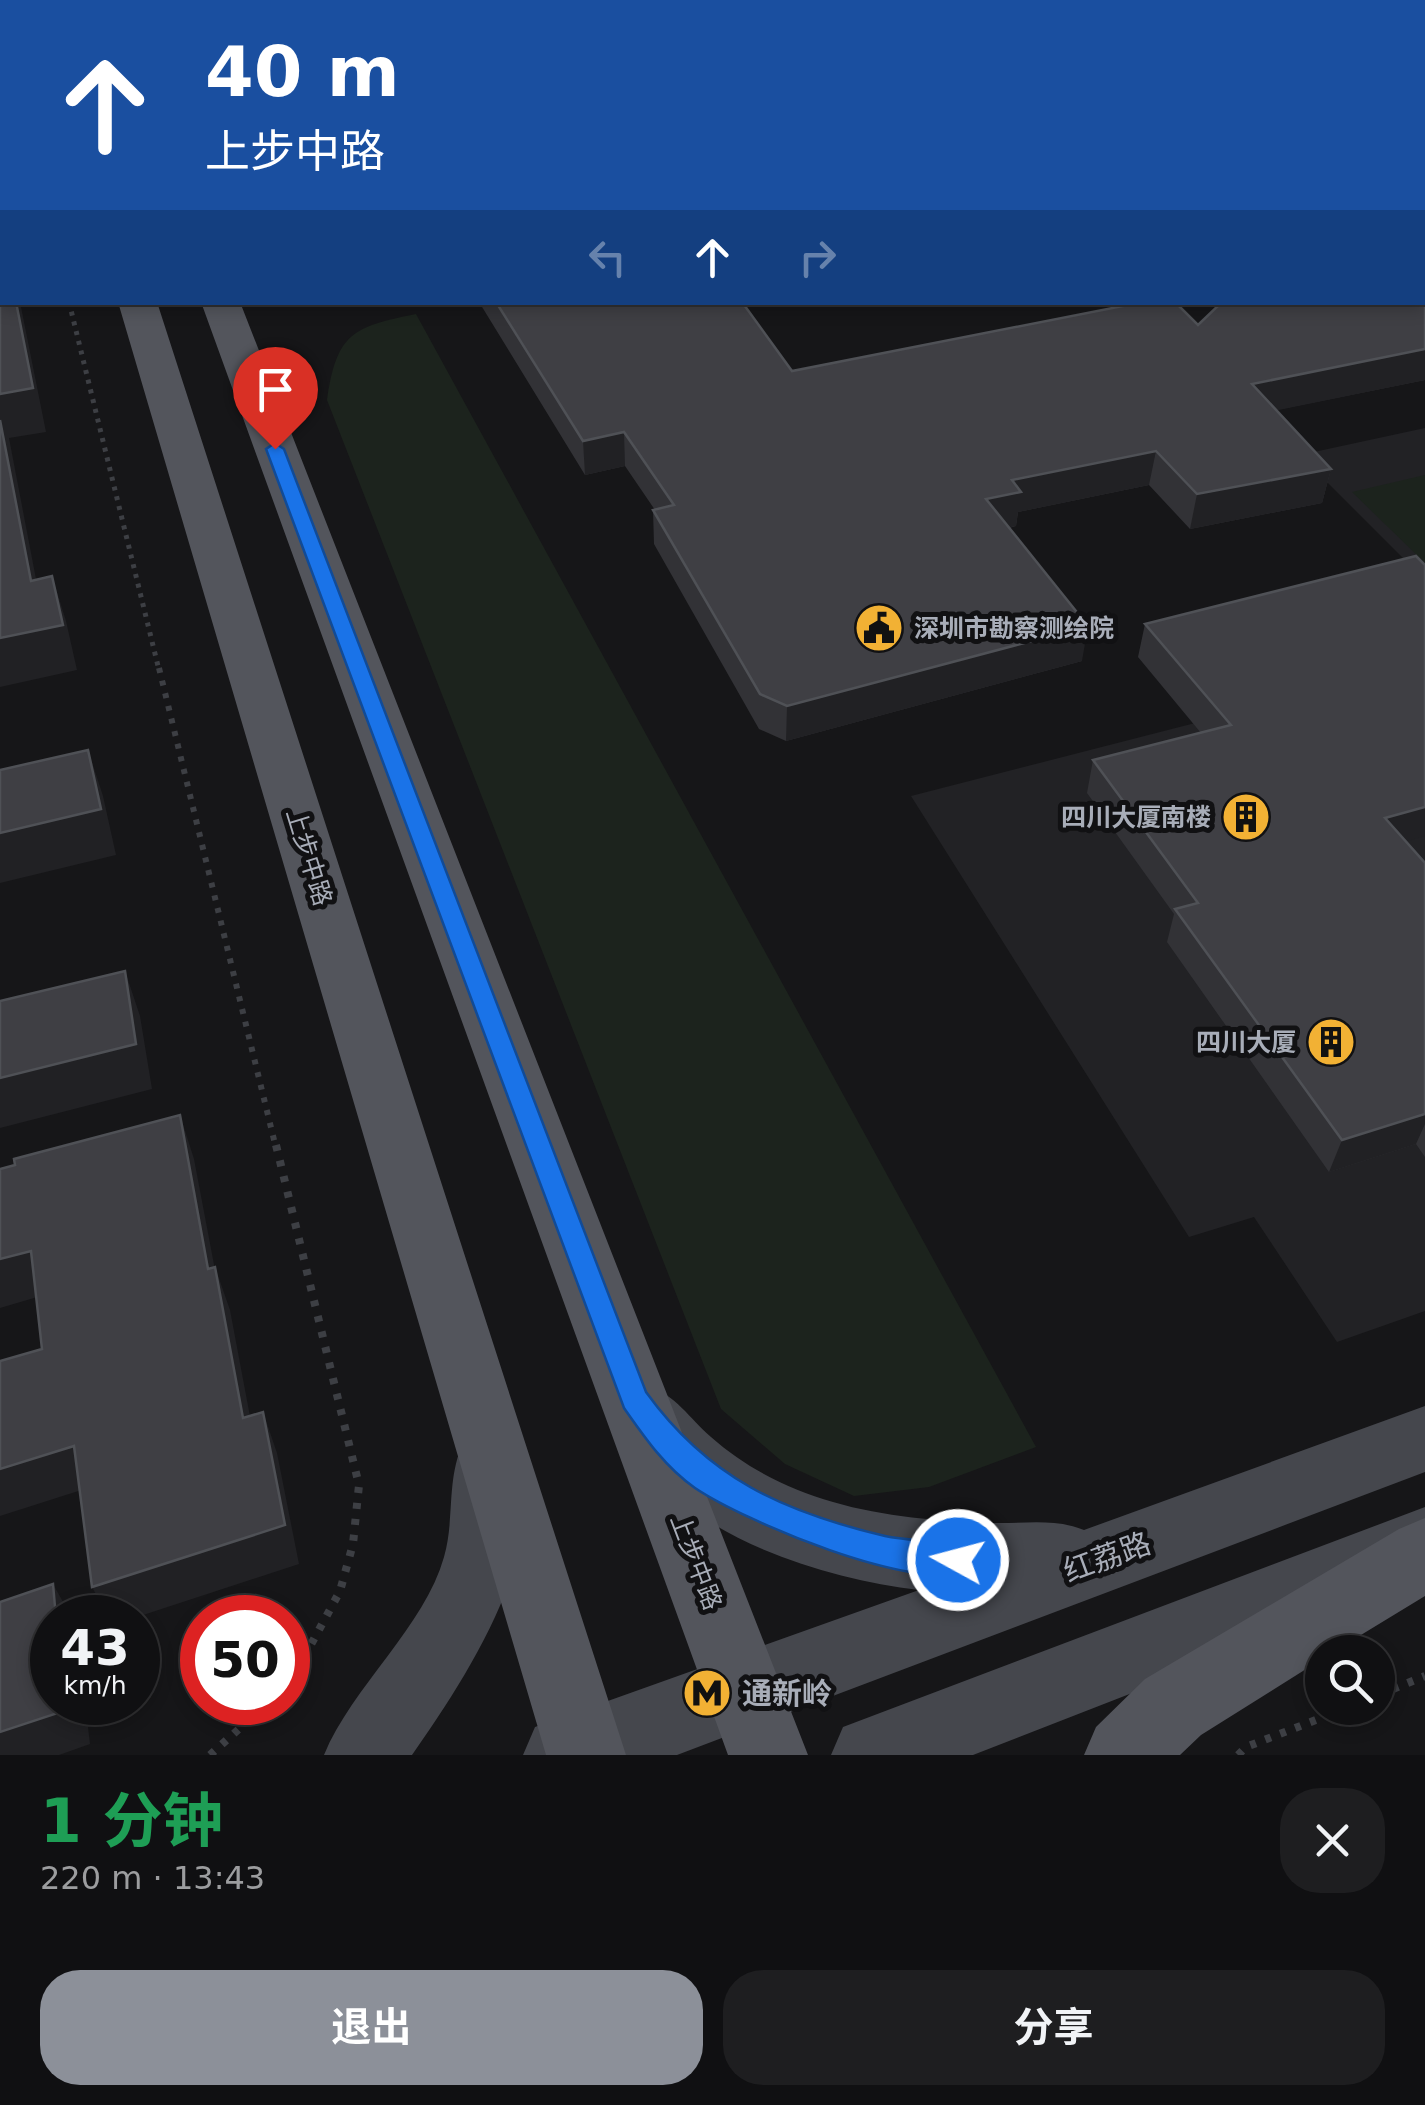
<!DOCTYPE html>
<html lang="zh">
<head>
<meta charset="utf-8">
<style>
	:root { --surface:#101012; --page:#1e1e20; --text:#f1f3f6; --muted:#9c9d9f; --line:#303032; --accent:#8c9099 }
	body { margin:0; font-family:"DejaVu Sans","Noto Sans SC",sans-serif; background:var(--page); color:var(--text); height:100vh; display:flex; flex-direction:column; font-size:38px; white-space:nowrap }
	* { box-sizing:border-box; margin:0 }
	p { font-size:32px; color:var(--muted) }
	.icon { flex:none; width:55px; height:55px; fill:none; stroke:currentColor; stroke-width:2; stroke-linecap:round; stroke-linejoin:round }
	.map { position:relative; height:1755px; overflow:hidden }
	.side { display:flex; flex-direction:column; background:var(--surface); flex:1 }
	.side>* { flex:none }
	.banner { position:absolute; left:0px; top:0px; width:1425px; height:305px; box-shadow:0 5px 15px #0003,0 0 0 2px var(--line); background:#1a4fa0; color:#fff; overflow:hidden }
	.fabs { position:absolute; left:1305px; top:1635px; display:grid; gap:20px }
	.fabs a { display:grid; place-items:center; width:90px; height:90px; border-radius:50%; background:var(--surface); box-shadow:0 5px 15px #0003,0 0 0 2px var(--line); font-size:50px }
	.speed { position:absolute; left:30px; top:1595px; display:flex; gap:20px; font-size:50px; font-weight:700; text-align:center }
	.speed>* { display:grid; place-content:center; width:130px; height:130px; border-radius:50%; background:var(--surface); box-shadow:0 5px 15px #0003,0 0 0 2px var(--line); line-height:1 }
	.speed small { font-size:25px; font-weight:400 }
	.speed .limit { border:15px solid #d22; background:#fff; color:#111 }
	.pin { position:absolute; display:grid; place-items:center; width:85px; height:85px; color:#fff; margin:-102px -42px; border-radius:50% 50% 50% 0; rotate:-45deg; box-shadow:0 0 10px #0007 }
	.pin .icon { rotate:45deg }
	.me { position:absolute; width:110px; margin:-55px; rotate:277deg; stroke-linejoin:round; filter:drop-shadow(0 0 8px #0008) }
	.turn { display:flex; align-items:center; gap:35px; height:210px; padding:0 40px; font-size:45px }
	.turn .icon { width:130px; height:130px; stroke-width:2.5 }
	.turn b { display:block; font-size:70px; line-height:85px }
	.lanes { display:flex; align-items:center; height:95px; padding:0 40px; background:#0003; justify-content:center; gap:50px; direction:ltr }
	.lanes .off { opacity:.35 }
	.round { display:grid; place-items:center; flex:none; width:105px; height:105px; border-radius:40px; background:var(--page) }
	.head { display:flex; align-items:center; justify-content:space-between; height:170px; padding:0 40px }
	h1 { font-size:60px; font-weight:700; line-height:75px; color:#1e9e55 }
	.primary-button { display:flex; gap:20px; margin-top:auto; padding:20px 40px }
	.primary-button a { flex:1; height:115px; border-radius:40px; background:var(--accent); color:#fff; font-size:40px; font-weight:700; line-height:115px; text-align:center }
	.primary-button a+a { background:var(--page); color:var(--text) }
	.map>svg:first-child { display:block }
</style>
</head>
<body>
<div class="map">
<svg width="1425" height="1755" viewBox="0 0 1425 1755">
	<rect width="100%" height="100%" fill="#161618"/>
	<path fill="#222225" d="M 1425,428 L 1425,580 L 1300,455 Z
		M 1425,664 L 1425,1311 L 1337,1342 L 1254,1217 L 1189,1237 L 911,796 Z"/>
	<path fill="#1c231d" d="M 416,314 L 1036,1447 L 929,1487 L 854,1496 L 785,1464 L 721,1409 L 327,400 C 337,333 352,327 416,314 Z
		M 1425,475 L 1425,563 L 1352,492 Z"/>
	<g fill="none" stroke-linecap="round" stroke-linejoin="round">
		<path stroke="#3d3f44" stroke-width="5" stroke-dasharray="4 6" stroke-linecap="butt" d="M 69,302 L 159,670"/>
		<path stroke="#3d3f44" stroke-width="6" stroke-dasharray="5 8" stroke-linecap="butt" d="M 159,668 L 276,1148"/>
		<path stroke="#3d3f44" stroke-width="8" stroke-dasharray="6 10" stroke-linecap="butt" d="M 276,1145 L 359,1485 L 353,1544 L 340,1591 L 288,1687
			M 1378,1695 L 1425,1676
			M 210,1755 L 269,1702
			M 1238,1755 L 1246,1747 L 1347,1708"/>
		<path fill="#37383d" fill-rule="evenodd" d="M 1160,0 L 1193,0 L 1194,2 L 1162,2 Z"/>
		<path fill="#45474d" fill-rule="evenodd" d="M 647,1385 C 677,1396 688,1417 711,1437 C 746,1468 788,1489 833,1502 C 884,1517 939,1521 993,1523 C 1024,1524 1054,1518 1084,1530 L 1425,1406 L 1425,1472 L 677,1755 L 523,1755 L 535,1727 L 919,1590 C 807,1576 662,1528 612,1417 L 622,1394 Z
			M 488,1433 L 513,1443 C 557,1542 467,1676 412,1755 L 324,1755 C 352,1687 425,1626 444,1557 C 455,1519 446,1481 463,1443 Z
			M 1425,1507 L 1425,1579 L 973,1755 L 831,1755 L 843,1727 Z"/>
		<path fill="#53555c" fill-rule="evenodd" d="M 28,0 L 58,0 L 59,2 L 29,2 Z
			M 95,0 L 125,0 L 126,2 L 96,2 Z
			M 118,302 L 157,302 L 626,1755 L 546,1755 Z
			M 201,302 L 240,302 L 808,1755 L 728,1755 Z
			M 1425,1518 L 1425,1596 L 1333,1652 L 1322,1652 L 1322,1659 L 1201,1735 L 1180,1755 L 1084,1755 L 1096,1727 L 1145,1679 L 1399,1529 Z"/>
	</g>
	<path fill="#323236" d="M 902,0 L 1150,0 L 1153,2 L 902,2 Z
		M 1227,0 L 1425,0 L 1425,380 L 1276,410 L 1331,469 L 1322,503 L 1190,529 L 1149,485 L 1018,512 L 1016,526 L 1009,528 L 1082,661 L 786,741 L 759,729 L 654,544 L 653,510 L 655,510 L 625,466 L 585,475 L 479,302 L 742,302 L 792,371 L 1198,325 L 1422,302 L 1422,2 L 1231,2 Z
		M 1145,624 L 1406,842 L 1425,863 L 1425,1157 L 1416,1144 L 1329,1172 L 1167,942 L 1174,914 L 1087,793 L 1093,760 L 1201,733 L 1138,657 Z"/>
	<path fill="#212124" d="M 369,0 L 406,0 L 406,2 L 369,2 Z
		M 413,0 L 502,0 L 502,2 L 413,2 Z
		M 16,302 L 20,302 L 46,432 L 9,438 L 45,626 L 31,581 L 0,420 L 0,394 Z
		M 1425,349 L 1425,380 L 1244,417 L 1252,384 Z
		M 624,432 L 625,466 L 585,475 L 583,441 Z
		M 1156,451 L 1149,485 L 1018,512 L 1016,526 L 982,533 L 986,499 L 1012,480 Z
		M 1331,469 L 1322,503 L 1190,529 L 1197,494 Z
		M 52,576 L 66,621 L 77,670 L 0,687 L 0,638 Z
		M 1088,626 L 1082,661 L 786,741 L 787,706 Z
		M 88,750 L 103,796 L 116,855 L 0,883 L 0,833 Z
		M 1425,807 L 1425,836 L 1374,851 L 1385,818 Z
		M 125,971 L 140,1016 L 152,1089 L 0,1128 L 0,1078 Z
		M 1425,1114 L 1425,1124 L 1416,1144 L 1329,1172 L 1342,1140 Z
		M 180,1115 L 194,1159 L 223,1312 L 208,1269 Z
		M 31,1251 L 51,1293 L 0,1308 L 0,1259 Z
		M 215,1267 L 230,1310 L 258,1459 L 243,1418 Z
		M 263,1412 L 277,1453 L 299,1564 L 134,1618 L 109,1618 L 92,1587 Z
		M 74,1446 L 94,1486 L 0,1516 L 0,1469 Z
		M 53,1584 L 72,1618 L 56,1618 Z
		M 66,1702 L 85,1702 L 90,1744 L 59,1755 L 0,1755 L 0,1732 Z"/>
	<path fill="#3f3f44" stroke="#4f5156" stroke-width="2.5" d="M 924,0 L 1150,0 L 1153,2 L 927,2 Z
		M 1273,0 L 1425,0 L 1425,349 L 1252,384 L 1331,469 L 1197,494 L 1156,451 L 1012,480 L 1021,492 L 986,499 L 1088,626 L 787,706 L 760,694 L 653,510 L 674,505 L 624,432 L 583,441 L 496,302 L 742,302 L 792,371 L 1143,302 L 1175,302 L 1198,325 L 1222,302 L 1422,302 L 1422,2 L 1277,2 Z
		M 0,243 L 2,243 L 2,302 L 16,302 L 33,388 L 0,394 Z
		M 0,420 L 31,581 L 52,576 L 63,625 L 0,638 Z
		M 1416,556 L 1425,565 L 1425,807 L 1385,818 L 1425,863 L 1425,1114 L 1342,1140 L 1175,909 L 1198,903 L 1093,760 L 1231,725 L 1145,624 Z
		M 88,750 L 101,809 L 0,833 L 0,770 Z
		M 125,971 L 136,1044 L 0,1078 L 0,1001 Z
		M 180,1115 L 208,1269 L 215,1267 L 243,1418 L 263,1412 L 285,1525 L 92,1587 L 74,1446 L 0,1469 L 0,1361 L 42,1349 L 31,1251 L 0,1259 L 0,1169 L 15,1165 L 14,1159 Z
		M 53,1584 L 56,1618 L 52,1618 L 52,1702 L 66,1702 L 67,1710 L 0,1732 L 0,1602 Z"/>
	<path fill="#1a73e8" stroke="#114b97" stroke-width="2.5" d="M 275,443 L 284,449 L 646,1392 C 708,1478 783,1512 885,1536 C 913,1542 943,1539 969,1549 L 974,1560 L 969,1571 C 914,1593 744,1521 695,1488 C 665,1467 645,1438 624,1408 L 266,449 Z"/>
	<defs>
		<g id="civic-disc" transform="scale(2.5)"><circle r="9.5" fill="#f2b134" stroke="#111113"/><path d="M-.6-6.5H3V-4.5H.6V-3L4-1V1h2V6H-6V1h2V-1L-.6-3ZM-1.2 2.5V6h2.4V2.5Z" fill="#111"/></g>
		<g id="building-disc" transform="scale(2.5)"><circle r="9.5" fill="#f2b134" stroke="#111113"/><path d="M-4-6H4V6H1V3H-1V6H-4ZM-2.5-4.3h1.7v1.8h-1.7ZM.8-4.3h1.7v1.8H.8ZM-2.5-1h1.7V.8h-1.7ZM.8-1h1.7V.8H.8Z" fill="#111"/></g>
		<g id="metro-disc" transform="scale(2.5)"><circle r="9.5" fill="#f2b134" stroke="#111113"/><path d="M-5.5 5V-5H-3L0 0L3-5H5.5V5H3V-.5L0 4L-3-.5V5Z" fill="#111"/></g>
	</defs>
	<g fill-rule="evenodd">
		<use href="#civic-disc" x="879" y="628"/>
		<use href="#building-disc" x="1246" y="817"/>
		<use href="#building-disc" x="1331" y="1042"/>
		<use href="#metro-disc" x="707" y="1693"/>
	</g>
	<g text-anchor="middle" dominant-baseline="central" stroke-width="10" stroke-linejoin="round" paint-order="stroke">
		<g font-size="25" font-weight="bold" fill="#a8adb8" stroke="#111113" text-anchor="end">
			<text x="914" y="628" text-anchor="start">深圳市勘察测绘院</text>
			<text x="1211" y="817">四川大厦南楼</text>
			<text x="1296" y="1042">四川大厦</text>
		</g>
		<g font-size="25" fill="#a8adb8" stroke="#111113">
			<text transform="translate(309 857) rotate(73)">上步中路</text>
			<text transform="translate(696 1562) rotate(69)">上步中路</text>
		</g>
		<g font-size="30" fill="#a8adb8" stroke="#111113">
			<text transform="translate(1107 1557) rotate(-20)">红荔路</text>
		</g>
		<g font-size="30" font-weight="bold" fill="#a8adb8" stroke="#111113" text-anchor="start">
			<text x="742" y="1693">通新岭</text>
		</g>
	</g>
</svg>
<div class="fabs">
<a><svg class="icon" aria-label="search" viewBox="0 0 24 24"><circle cx="10" cy="10" r="6"/><path d="M15 15l6 6"/></svg></a>
</div>
<div class="speed"><div>43<small>km/h</small></div><div class="limit">50</div></div>
<div class="pin" style="left:275px;top:449px;background:#d93025"><svg class="icon" aria-label="arrive" viewBox="0 0 24 24"><path d="M6 21V4h12l-3 4 3 4H6"/></svg></div>
<svg class="me" style="left:958px;top:1560px" viewBox="-20 -20 40 40"><circle r="17" fill="#1a73e8" stroke="#fff" stroke-width="3"/><path d="M0-11L8 9 0 5-8 9z" fill="#fff"/></svg>
<div class="banner">
<div class="turn"><svg class="icon" aria-label="ahead" viewBox="0 0 24 24"><path d="M12 20V5M6 11l6-6 6 6"/></svg><div><b>40 m</b>上步中路</div></div>
<div class="lanes"><svg class="icon off" aria-label="left" viewBox="0 0 24 24"><path d="M17 20v-9H6M10 6l-5 5 5 5"/></svg><svg class="icon" aria-label="ahead" viewBox="0 0 24 24"><path d="M12 20V5M6 11l6-6 6 6"/></svg><svg class="icon off" aria-label="right" viewBox="0 0 24 24"><path d="M7 20v-9h11M14 6l5 5-5 5"/></svg></div>
</div>
</div>
<section class="side">
<div class="head"><div><h1>1 分钟</h1><p>220 m · 13:43</p></div><a class="round"><svg class="icon" aria-label="close" viewBox="0 0 24 24"><path d="M6 6l12 12M18 6L6 18"/></svg></a></div>
<div class="primary-button"><a>退出</a><a>分享</a></div>
</section>
</body>
</html>
